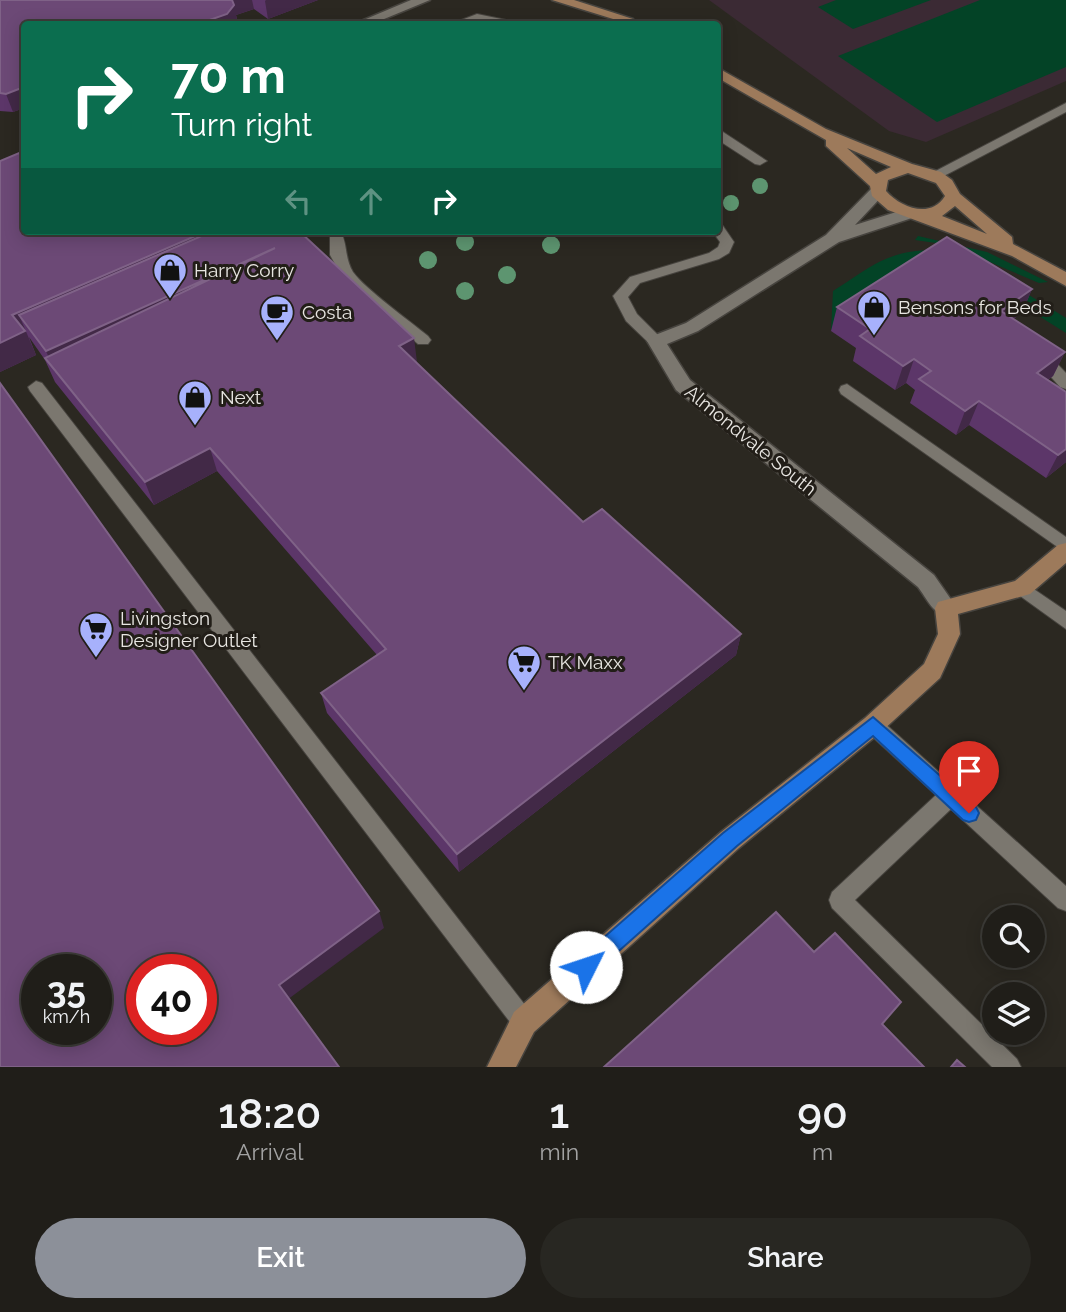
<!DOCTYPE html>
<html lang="en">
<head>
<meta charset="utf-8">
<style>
	:root { --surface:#201e19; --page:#282722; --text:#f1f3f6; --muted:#a2a2a2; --line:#3d3c38; --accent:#8c9099 }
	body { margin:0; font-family:Raleway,sans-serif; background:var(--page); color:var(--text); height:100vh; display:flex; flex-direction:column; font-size:26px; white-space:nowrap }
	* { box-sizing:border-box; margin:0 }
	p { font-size:23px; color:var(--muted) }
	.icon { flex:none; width:38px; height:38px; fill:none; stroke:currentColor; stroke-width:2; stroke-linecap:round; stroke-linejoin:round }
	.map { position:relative; height:1067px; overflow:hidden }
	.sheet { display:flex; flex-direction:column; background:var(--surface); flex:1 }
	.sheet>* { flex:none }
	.guide { position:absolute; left:21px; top:21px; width:700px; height:214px; border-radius:7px; box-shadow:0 4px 18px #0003,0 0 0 2px var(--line); background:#0b6e4f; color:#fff; overflow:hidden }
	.controls { position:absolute; left:982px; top:905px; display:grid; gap:14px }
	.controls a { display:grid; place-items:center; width:63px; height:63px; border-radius:50%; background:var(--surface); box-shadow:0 4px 18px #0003,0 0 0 2px var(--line); font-size:35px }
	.speed { position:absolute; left:21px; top:954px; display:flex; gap:14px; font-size:35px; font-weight:700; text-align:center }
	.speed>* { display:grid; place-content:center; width:91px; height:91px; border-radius:50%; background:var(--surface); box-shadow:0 4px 18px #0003,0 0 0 2px var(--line); line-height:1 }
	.speed small { font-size:18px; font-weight:400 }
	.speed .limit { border:10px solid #d22; background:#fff; color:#111 }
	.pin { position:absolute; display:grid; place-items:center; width:60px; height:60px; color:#fff; margin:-72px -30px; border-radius:50% 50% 50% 0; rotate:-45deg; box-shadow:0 0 7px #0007 }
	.pin .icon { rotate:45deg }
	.me { position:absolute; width:77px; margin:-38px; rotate:49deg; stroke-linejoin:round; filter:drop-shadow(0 0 5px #0008) }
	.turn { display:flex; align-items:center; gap:24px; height:147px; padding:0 35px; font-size:32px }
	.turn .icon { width:91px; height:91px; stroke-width:2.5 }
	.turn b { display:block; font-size:49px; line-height:60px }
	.lanes { display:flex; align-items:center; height:66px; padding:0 35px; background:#0003; justify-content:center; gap:35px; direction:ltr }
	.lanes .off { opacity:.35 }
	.eta { display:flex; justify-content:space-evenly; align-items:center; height:119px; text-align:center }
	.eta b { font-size:42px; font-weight:600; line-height:49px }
	.cta { display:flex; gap:14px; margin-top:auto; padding:14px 35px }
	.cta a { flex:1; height:80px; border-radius:42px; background:var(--accent); color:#fff; font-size:28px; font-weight:600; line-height:80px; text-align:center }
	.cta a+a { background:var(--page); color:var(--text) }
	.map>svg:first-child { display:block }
</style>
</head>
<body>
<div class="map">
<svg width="1066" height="1067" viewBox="0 0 1066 1067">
	<rect width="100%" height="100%" fill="#2b2821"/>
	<path fill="#3b2a34" d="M 709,0 L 1066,0 L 1066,81 L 926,142 L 889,131 Z"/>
	<path fill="#034326" d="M 836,0 L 931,0 L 853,29 L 818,7 Z
		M 980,0 L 1066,0 L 1066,67 L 937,122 L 838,56 Z
		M 918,236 L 987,252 L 1048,282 L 1039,283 L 950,245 L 915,240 Z
		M 932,250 L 831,331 L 833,291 C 871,267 886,251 932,250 Z
		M 965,270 L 1024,292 L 1066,318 L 1066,333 Z"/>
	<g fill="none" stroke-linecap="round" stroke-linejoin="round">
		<g stroke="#47443f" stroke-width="2">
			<path id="lane" d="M 477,14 L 516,22 L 518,24 C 505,25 494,22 481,21 C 472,20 461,25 451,24 Z
				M 1066,103 L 1066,112 L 940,178 L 930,178 L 928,175 Z
				M 718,131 L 723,132 L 767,161 L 760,165 L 755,164 L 718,140 Z
				M 718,225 L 723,226 L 734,242 L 729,253 L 719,259 L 640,283 L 628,297 L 637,314 L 664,341 L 656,346 L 651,345 L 626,321 L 613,296 L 630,277 L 709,253 L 718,247 L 720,242 L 712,231 L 718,231 Z
				M 326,231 L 340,231 C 348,243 344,257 353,272 C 365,289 410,321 428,336 L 431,340 L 428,344 L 418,344 L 344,280 L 330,255 L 330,237 Z
				M 1040,350 L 1045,351 L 1066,373 L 1066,389 L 1060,387 L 1035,359 L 1032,355 Z
				M 36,381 L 42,383 L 532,1014 L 536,1022 L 532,1030 L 524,1034 L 516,1030 L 30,391 L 28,387 Z
				M 847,384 L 1066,537 L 1066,553 L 841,394 L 839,390 L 841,386 Z
				M 1022,581 L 1066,611 L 1066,629 L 1016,593 L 1013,588 L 1016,583 Z
				M 873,716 L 880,719 L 1066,886 L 1066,911 L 1058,908 L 951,809 L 855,900 L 1017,1059 L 1021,1067 L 992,1067 L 832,908 L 829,900 L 832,892 L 936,795 L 866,731 L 863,725 L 866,719 Z"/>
		</g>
		<g stroke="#47443f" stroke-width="3">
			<path id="street" d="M 411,0 L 430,0 L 372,24 L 354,24 Z
				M 878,187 L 886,192 L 855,225 L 909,208 L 915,209 L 915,217 L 839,242 L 698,331 L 667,344 L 690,380 L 934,575 L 957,608 L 954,614 C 936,621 928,600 918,587 L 676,390 L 647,341 L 650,337 L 686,323 L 826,235 L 872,188 Z"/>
		</g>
		<g stroke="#47443f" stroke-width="3">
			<path id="secondary" d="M 552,0 L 574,0 L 633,19 L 626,23 Z
				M 718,68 L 826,129 L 912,164 L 941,172 L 952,180 L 960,194 L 1012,237 L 1013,244 L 1066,272 L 1066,286 L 1012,256 L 888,210 L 872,196 L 870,186 L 826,146 L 826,140 L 718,78 ZM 847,148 L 891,167 L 876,174 ZM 908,173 L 936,183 L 945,196 C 931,219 901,208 886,191 L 888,180 ZM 955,206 L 987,234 L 942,216 Z
				M 1066,543 L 1066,563 L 1030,594 L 958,614 L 960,634 L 940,678 L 881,732 L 739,848 L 534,1032 L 516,1067 L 487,1067 L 514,1012 L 721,832 L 865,718 L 924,664 L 938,634 L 935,608 L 938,602 L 1015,581 L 1058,545 Z"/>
		</g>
		<use href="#lane" fill="#7b776f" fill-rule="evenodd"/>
		<use href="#street" fill="#7b776f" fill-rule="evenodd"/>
		<use href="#secondary" fill="#9d7a5b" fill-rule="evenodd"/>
	</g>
	<g fill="#5d9570">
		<circle cx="760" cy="186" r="8"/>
		<circle cx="731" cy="203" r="8"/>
		<circle cx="465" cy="242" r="9"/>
		<circle cx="551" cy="245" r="9"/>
		<circle cx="428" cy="260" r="9"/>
		<circle cx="507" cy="275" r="9"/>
		<circle cx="465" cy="291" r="9"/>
	</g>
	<path fill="#5c3669" d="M 0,0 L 318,0 L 268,19 L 254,9 L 236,15 L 238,23 L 24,24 L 24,108 L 13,112 L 0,111 Z
		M 0,161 L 417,362 L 416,363 L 583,522 L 741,634 L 736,655 L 459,872 L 327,713 L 321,693 L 377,655 L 217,471 L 154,505 L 55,382 L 45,360 L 29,337 L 36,355 L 0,372 Z
		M 1032,289 L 1022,313 L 1013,319 L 1065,352 L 1053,376 L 1048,380 L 1066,462 L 1046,478 L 969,425 L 956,435 L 910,403 L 915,390 L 906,383 L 895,390 L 853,361 L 856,348 L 831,331 L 837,307 Z"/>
	<path fill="#422947" d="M 231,0 L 252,0 L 254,9 L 236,15 L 238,23 L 237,24 L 198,24 Z
		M 266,0 L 318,0 L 268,19 L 265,1 Z
		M 24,87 L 24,108 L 13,112 L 6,94 Z
		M 207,231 L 261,231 L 19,315 L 36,355 L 0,372 L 0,343 L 12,315 Z
		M 275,248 L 55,372 L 46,351 Z
		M 1032,289 L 1022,313 L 991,335 L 1001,311 Z
		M 414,338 L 417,362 L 401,370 L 399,346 Z
		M 1065,352 L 1053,376 L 1025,397 L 1037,373 Z
		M 914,359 L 906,383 L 895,390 L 903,366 Z
		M 979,401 L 969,425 L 956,435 L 965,411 Z
		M 210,448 L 217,471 L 154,505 L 145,482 Z
		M 1066,449 L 1066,462 L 1046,478 L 1058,455 Z
		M 741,634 L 736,655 L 459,872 L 457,854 Z
		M 379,911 L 384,928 L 287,1000 L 279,985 Z"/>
	<path fill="#6c4976" stroke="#7f6287" stroke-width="2" fill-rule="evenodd" d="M 0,0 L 232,0 L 234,5 L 227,14 L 198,24 L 24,24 L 24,87 L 6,94 L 0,93 Z
		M 24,151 L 24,231 L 207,231 L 12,315 L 25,331 L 0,343 L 0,161 Z
		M 213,231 L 299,231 L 414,338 L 399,346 L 583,522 L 602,509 L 741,634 L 457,854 L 321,693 L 386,649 L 210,448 L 145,482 L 45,358 L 275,248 L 46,351 L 19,315 Z
		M 947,237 L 1032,289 L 1001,311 L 1065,352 L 1037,373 L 1066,392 L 1066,449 L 1058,455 L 979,401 L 965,411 L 919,379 L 931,371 L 914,359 L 903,366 L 860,336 L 870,329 L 837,307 Z
		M 0,383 L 379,911 L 279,985 L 339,1067 L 0,1067 ZM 37,970 L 96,970 L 96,1029 L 37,1029 ZM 142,970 L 201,970 L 201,1029 L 142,1029 Z
		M 776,912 L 814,952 L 835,933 L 901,1002 L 882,1024 L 924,1067 L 604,1067 Z
		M 957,1060 L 965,1067 L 951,1067 Z"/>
	<path fill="#1a73e8" stroke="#114b97" stroke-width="2" d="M 873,717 L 976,807 L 979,813 L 976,820 L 969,822 L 963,820 L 873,736 L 737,846 L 593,974 L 586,977 L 578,974 L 575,967 L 578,960 L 723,833 Z"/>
	<defs>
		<g id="shop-pin" transform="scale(1.75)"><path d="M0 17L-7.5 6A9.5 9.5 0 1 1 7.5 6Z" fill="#a7b1fc" stroke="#221e18"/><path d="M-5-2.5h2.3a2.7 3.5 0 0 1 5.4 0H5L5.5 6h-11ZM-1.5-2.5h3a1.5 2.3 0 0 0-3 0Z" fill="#111"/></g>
		<g id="cafe-pin" transform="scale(1.75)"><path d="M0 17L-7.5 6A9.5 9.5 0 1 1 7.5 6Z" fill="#a7b1fc" stroke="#221e18"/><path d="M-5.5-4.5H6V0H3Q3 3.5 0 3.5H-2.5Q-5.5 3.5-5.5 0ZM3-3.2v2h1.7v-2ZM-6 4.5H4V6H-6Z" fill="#111"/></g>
		<g id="supermarket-pin" transform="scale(1.75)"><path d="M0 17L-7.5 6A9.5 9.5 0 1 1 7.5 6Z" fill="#a7b1fc" stroke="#221e18"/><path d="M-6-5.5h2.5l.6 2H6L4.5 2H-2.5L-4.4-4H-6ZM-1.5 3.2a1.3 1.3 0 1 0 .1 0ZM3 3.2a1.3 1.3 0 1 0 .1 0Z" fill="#111"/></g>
	</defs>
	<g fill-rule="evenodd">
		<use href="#shop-pin" x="170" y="270"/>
		<use href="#shop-pin" x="874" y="307"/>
		<use href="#cafe-pin" x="277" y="312"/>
		<use href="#shop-pin" x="195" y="397"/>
		<use href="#supermarket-pin" x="96" y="629"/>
		<use href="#supermarket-pin" x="524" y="662"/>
	</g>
	<g text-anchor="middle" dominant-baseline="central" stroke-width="6" stroke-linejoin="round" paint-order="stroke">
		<g font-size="19" fill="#e8e6e2" stroke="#221e18" text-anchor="start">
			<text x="194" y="270">Harry Corry</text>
			<text x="898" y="307">Bensons for Beds</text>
			<text x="302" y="312">Costa</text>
			<text x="220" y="397">Next</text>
			<text x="120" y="618">Livingston<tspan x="120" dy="22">Designer Outlet</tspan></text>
			<text x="548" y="662">TK Maxx</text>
		</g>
		<g font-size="19" fill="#e8e6e2" stroke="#221e18">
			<text transform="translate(751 440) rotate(39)">Almondvale South</text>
		</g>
	</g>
</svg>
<div class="controls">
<a><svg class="icon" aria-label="search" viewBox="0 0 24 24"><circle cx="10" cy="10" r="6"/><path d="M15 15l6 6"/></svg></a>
<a><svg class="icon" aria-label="layers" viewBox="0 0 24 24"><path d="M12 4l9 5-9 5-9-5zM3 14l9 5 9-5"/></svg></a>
</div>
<div class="speed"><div>35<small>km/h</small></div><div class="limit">40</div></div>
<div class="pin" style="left:969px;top:813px;background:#d93025"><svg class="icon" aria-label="arrive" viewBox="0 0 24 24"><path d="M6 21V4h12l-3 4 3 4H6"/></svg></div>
<svg class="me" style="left:586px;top:967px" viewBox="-20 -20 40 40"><circle r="19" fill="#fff"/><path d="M0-13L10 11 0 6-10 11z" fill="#1a73e8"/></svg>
<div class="guide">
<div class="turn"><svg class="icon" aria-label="right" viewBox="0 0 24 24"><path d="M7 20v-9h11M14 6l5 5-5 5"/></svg><div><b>70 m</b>Turn right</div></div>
<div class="lanes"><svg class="icon off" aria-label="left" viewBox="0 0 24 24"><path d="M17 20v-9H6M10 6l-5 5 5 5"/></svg><svg class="icon off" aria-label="ahead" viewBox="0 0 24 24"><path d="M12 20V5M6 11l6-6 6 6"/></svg><svg class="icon" aria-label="right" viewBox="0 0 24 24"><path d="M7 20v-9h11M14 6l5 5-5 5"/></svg></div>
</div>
</div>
<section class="sheet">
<div class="eta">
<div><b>18:20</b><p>Arrival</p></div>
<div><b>1</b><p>min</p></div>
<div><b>90</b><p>m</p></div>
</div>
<div class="cta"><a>Exit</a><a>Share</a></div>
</section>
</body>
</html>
